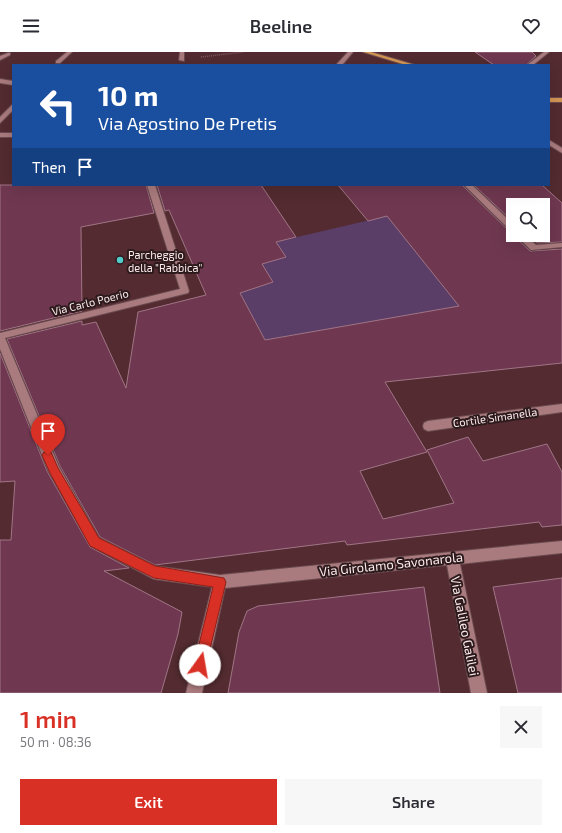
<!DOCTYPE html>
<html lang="en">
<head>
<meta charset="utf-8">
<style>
	:root { --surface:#fff; --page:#f7f7f7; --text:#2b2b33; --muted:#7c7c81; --accent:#d93025 }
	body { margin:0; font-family:"Exo 2",sans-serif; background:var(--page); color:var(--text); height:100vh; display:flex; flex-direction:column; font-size:15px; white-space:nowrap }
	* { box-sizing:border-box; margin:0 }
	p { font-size:13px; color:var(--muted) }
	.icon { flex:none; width:22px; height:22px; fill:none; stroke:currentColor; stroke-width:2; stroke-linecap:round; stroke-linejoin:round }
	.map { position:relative; height:641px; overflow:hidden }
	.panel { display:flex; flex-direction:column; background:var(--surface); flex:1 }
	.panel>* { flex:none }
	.top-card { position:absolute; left:12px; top:12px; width:538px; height:122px; border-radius:0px; box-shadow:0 4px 16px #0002; background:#1a4fa0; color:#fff; overflow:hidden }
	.controls { position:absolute; left:506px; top:146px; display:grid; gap:8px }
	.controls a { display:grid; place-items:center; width:44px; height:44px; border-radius:0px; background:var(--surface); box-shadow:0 4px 16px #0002; font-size:20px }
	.pin { position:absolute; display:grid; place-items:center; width:34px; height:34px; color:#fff; margin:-41px -17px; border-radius:50% 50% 50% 0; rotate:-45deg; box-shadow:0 0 4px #0007 }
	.pin .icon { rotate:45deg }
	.me { position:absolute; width:44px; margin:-22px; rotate:13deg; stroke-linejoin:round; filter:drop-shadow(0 0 3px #0008) }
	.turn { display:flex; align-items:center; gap:14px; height:84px; padding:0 20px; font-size:18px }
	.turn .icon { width:52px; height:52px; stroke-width:2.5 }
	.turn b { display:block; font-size:28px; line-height:34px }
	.then { display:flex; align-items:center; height:38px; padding:0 20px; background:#0003; gap:8px; font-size:15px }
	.round { display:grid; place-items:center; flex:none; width:42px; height:42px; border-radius:0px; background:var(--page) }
	.headline { display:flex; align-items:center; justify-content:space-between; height:68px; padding:0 20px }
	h1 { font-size:24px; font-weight:600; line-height:30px; color:var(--accent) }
	.cta { display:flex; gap:8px; margin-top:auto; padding:8px 20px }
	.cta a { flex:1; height:46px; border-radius:0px; background:var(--accent); color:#fff; font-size:16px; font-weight:600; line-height:46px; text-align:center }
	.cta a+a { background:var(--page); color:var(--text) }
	header { display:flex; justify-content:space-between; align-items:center; height:52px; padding:0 20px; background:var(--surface); font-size:18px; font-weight:600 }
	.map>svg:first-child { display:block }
</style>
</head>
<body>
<header><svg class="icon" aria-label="menu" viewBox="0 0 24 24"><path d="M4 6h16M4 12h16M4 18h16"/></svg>Beeline<svg class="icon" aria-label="heart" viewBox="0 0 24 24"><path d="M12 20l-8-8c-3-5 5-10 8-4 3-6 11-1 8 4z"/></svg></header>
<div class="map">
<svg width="562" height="641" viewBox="0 0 562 641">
	<rect width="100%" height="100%" fill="#532b30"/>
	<path fill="#5a3e68" d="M 387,164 L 459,254 L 265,288 L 240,241 L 273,230 L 262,212 L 286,205 L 276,190 Z"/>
	<path fill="#6f3850" stroke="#a07586" d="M 475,0 L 532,0 L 536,4 L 526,13 L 494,13 Z
		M 0,133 L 146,133 L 154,161 L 81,175 L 82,259 L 0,279 Z
		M 157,133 L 261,133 L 296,185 L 276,190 L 286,205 L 262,212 L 273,230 L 240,241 L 265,288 L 459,254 L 387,164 L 368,169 L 338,133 L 462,133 L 509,179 L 513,180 L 513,183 L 530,199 L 562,197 L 562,311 L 385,330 L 427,400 L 360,419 L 383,467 L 454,451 L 427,398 L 468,385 L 483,409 L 547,392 L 562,420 L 562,473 L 542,475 L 539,470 L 347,493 L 345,489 L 155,513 L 100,485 L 60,414 L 7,287 L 82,269 L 82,273 L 96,270 L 126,336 L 138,260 L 206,243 L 169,158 L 165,159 Z
		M 474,133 L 542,133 L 562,151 L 562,190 L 537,191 L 527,183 L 543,183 L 543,153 L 513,153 L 513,170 Z
		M 0,301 L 47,419 L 90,495 L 129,516 L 104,519 L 182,560 L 178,582 L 161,641 L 0,641 L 0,488 L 11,488 L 15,429 L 0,430 Z
		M 562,526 L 562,641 L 518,641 L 493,535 Z
		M 424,535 L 440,641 L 228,641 L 239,580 L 247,559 L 258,554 Z"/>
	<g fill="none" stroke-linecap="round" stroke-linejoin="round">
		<g stroke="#6a4b4f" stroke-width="2">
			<path id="minor" d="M 67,0 L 72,0 L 60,11 L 56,11 L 56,9 Z
				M 180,0 L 184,0 L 184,9 L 179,8 Z
				M 348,0 L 353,0 L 342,13 L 336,13 Z
				M 544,0 L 549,0 L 533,13 L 527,13 Z
				M 8,1 L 10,1 L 10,3 L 0,8 L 0,4 Z
				M 0,27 L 13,29 L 13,33 L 0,31 Z
				M 13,52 L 13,58 L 0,71 L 0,65 Z
				M 0,81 L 13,81 L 13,85 L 0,85 Z
				M 549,88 L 562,96 L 562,101 L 549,93 Z
				M 147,133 L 155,133 L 189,239 L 188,241 L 5,286 L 59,415 L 99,486 L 155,514 L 220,523 L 562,489 L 562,501 L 460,512 L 487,641 L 471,641 L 447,513 L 225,536 L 202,641 L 186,641 L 212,535 L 154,527 L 91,494 L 48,418 L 0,297 L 0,281 L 180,237 Z
				M 464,133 L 472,133 L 513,172 L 513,178 L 510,178 Z
				M 516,183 L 525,183 L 536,193 L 562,191 L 562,195 L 531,198 Z
				M 562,352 L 562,360 L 428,379 L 424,377 L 423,374 L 424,371 L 428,369 Z"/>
		</g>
		<g stroke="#6a4b4f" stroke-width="2">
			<path id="major" d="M 363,0 L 371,0 L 415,13 L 406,13 Z
				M 549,46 L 562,46 L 562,50 L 549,50 Z"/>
		</g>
		<path stroke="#a98c8f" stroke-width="1.5" stroke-dasharray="0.5 1.5" stroke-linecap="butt" d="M 201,5 L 243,0"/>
		<use href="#minor" fill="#aa7b7e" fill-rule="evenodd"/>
		<use href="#major" fill="#d39553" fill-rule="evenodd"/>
	</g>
	<path fill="#d93025" stroke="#8d1f18" d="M 48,399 L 51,400 L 58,416 L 99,486 L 155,514 L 224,526 L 226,530 L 205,618 L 200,620 L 196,618 L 194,613 L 213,535 L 154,526 L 90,494 L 50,421 L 42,403 L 44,400 Z"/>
	<circle fill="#53cdcb" stroke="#2d1a1c" stroke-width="1.5" cx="120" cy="208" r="4"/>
	<g text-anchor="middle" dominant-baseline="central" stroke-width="4" stroke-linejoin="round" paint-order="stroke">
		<g font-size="11" fill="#fdeced" stroke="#2d1a1c" text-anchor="start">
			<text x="128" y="202">Parcheggio<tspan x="128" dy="13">della "Rabbica"</tspan></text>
		</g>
		<g font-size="11" fill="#fdeced" stroke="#2d1a1c">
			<text transform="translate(90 250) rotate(-14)">Via Carlo Poerio</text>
			<text transform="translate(495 365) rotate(-8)">Cortile Simanella</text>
		</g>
		<g font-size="13" fill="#fdeced" stroke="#2d1a1c">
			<text transform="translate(391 512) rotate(-6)">Via Girolamo Savonarola</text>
			<text transform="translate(465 574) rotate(79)">Via Galileo Galilei</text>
		</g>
	</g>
</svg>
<div class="controls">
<a><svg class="icon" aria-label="search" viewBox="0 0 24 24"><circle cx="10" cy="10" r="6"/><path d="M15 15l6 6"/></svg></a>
</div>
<div class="pin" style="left:48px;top:403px;background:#d93025"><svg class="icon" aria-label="arrive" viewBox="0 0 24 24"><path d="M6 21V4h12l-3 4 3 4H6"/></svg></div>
<svg class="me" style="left:200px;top:613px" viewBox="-20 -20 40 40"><circle r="19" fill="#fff"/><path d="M0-13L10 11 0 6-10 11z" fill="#d93025"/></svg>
<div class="top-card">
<div class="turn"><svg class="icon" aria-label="left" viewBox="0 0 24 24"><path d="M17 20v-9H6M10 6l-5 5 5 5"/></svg><div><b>10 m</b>Via Agostino De Pretis</div></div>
<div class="then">Then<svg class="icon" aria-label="arrive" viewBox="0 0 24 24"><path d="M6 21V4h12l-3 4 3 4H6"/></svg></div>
</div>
</div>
<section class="panel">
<div class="headline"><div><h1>1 min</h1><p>50 m · 08:36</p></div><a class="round"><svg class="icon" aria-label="close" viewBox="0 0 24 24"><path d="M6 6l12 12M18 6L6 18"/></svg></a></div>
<div class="cta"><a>Exit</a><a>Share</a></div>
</section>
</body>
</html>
